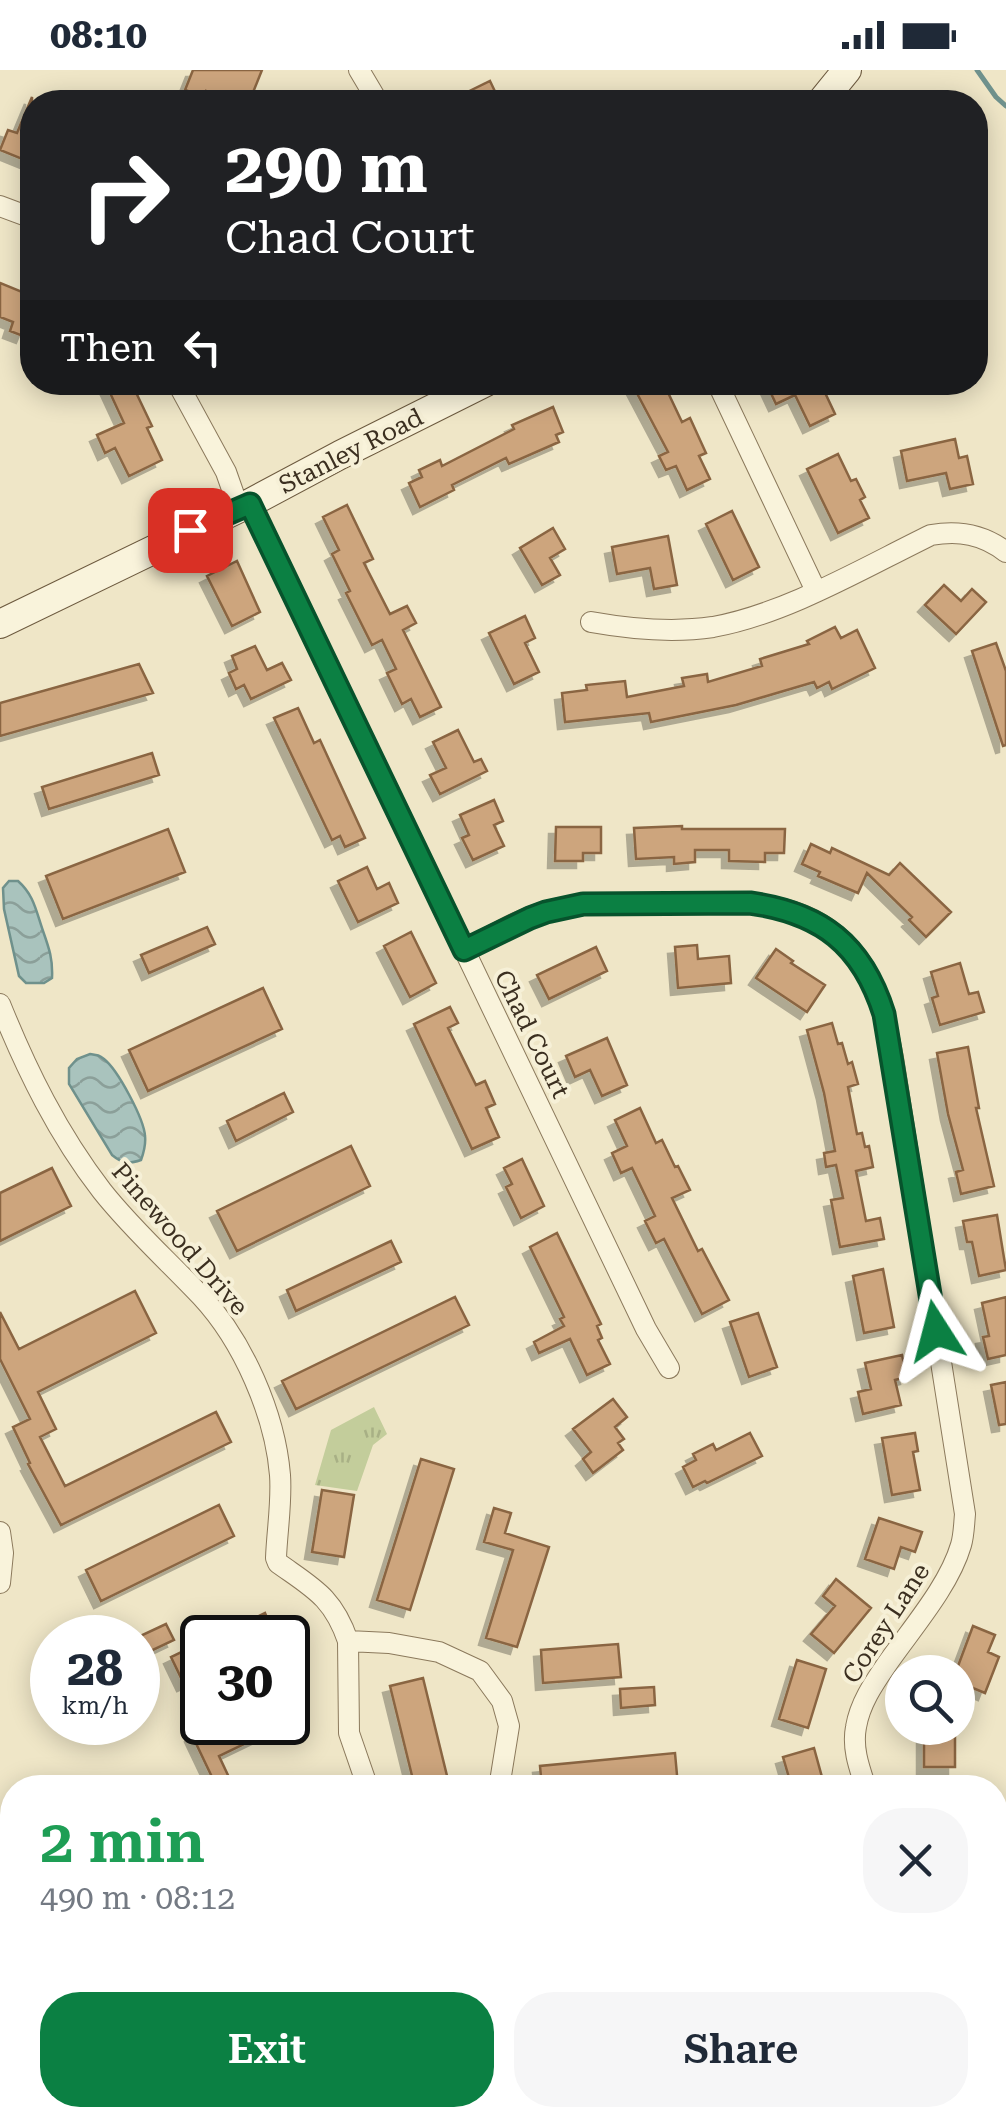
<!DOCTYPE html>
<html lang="en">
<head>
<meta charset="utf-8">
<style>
	:root { --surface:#fff; --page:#f6f6f7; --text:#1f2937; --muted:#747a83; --accent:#0b8043 }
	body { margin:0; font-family:"Roboto Serif",serif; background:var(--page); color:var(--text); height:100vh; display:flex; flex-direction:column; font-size:38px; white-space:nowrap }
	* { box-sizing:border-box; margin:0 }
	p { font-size:32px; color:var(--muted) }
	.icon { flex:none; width:55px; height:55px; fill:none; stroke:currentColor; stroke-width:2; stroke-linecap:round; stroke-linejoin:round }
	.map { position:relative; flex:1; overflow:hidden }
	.sheet { position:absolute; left:0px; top:1705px; width:1008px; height:352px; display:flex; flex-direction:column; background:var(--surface); border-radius:40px 40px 0 0; box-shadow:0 5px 25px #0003 }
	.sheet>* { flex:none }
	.hud { position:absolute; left:20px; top:20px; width:968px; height:305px; border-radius:40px; box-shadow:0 5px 25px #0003; background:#202124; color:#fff; overflow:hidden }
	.fabs { position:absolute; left:885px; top:1585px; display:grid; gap:20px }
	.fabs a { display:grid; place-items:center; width:90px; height:90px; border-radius:50%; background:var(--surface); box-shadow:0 5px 25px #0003; font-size:50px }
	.speed { position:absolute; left:30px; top:1545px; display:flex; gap:20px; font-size:50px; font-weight:700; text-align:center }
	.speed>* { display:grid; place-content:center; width:130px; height:130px; border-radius:50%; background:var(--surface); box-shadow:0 5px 25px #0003; line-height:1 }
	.speed small { font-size:25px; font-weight:400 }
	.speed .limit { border:5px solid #111; border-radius:15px; background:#fff; color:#111 }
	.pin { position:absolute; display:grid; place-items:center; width:85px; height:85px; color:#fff; margin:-42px; border-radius:20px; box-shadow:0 5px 15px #0006 }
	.me { position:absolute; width:110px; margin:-55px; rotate:351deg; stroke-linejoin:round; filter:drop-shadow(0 0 8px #0008) }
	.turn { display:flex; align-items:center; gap:35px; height:210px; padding:0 40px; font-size:45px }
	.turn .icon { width:130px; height:130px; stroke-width:2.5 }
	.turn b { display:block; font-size:70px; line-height:85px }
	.then { display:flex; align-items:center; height:95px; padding:0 40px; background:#0003; gap:20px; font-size:38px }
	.round { display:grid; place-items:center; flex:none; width:105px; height:105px; border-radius:40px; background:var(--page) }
	.summary { display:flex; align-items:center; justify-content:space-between; height:170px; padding:0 40px }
	h1 { font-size:60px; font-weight:600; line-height:75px; color:#1e9e55 }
	.action { display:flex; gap:20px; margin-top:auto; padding:20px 40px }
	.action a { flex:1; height:115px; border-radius:40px; background:var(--accent); color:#fff; font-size:40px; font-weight:600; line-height:115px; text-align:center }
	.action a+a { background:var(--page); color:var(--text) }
	.status { display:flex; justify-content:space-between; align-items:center; height:70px; padding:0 50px; background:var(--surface); direction:ltr }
	.status svg { height:28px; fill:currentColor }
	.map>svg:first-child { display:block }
</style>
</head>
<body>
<div class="status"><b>08:10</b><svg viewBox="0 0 49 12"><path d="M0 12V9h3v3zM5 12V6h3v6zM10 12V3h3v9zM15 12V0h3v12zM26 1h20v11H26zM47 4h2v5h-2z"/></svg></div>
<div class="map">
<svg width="1006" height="2057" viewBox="0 0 1006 2057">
	<defs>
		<pattern id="park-tufts" width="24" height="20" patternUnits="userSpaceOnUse" patternTransform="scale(2.5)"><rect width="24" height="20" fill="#c3cd9b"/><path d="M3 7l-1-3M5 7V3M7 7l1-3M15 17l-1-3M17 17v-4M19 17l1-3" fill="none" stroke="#a8b085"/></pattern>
		<pattern id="water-waves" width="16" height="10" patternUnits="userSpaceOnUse" patternTransform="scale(2.5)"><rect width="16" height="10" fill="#a9c3bd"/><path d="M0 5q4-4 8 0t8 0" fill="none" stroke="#8b9f99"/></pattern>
		<filter id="shadow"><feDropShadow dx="-7" dy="7" stdDeviation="0" flood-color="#0004"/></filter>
	</defs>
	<rect width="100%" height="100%" fill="#efe6c7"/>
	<path fill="url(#park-tufts)" d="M 374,1337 L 387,1364 L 373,1375 L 357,1421 L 315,1415 L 331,1360 Z"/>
	<path fill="url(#water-waves)" stroke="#6f918c" stroke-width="2.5" d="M 9,811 L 18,811 C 34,825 36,841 43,861 C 49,878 53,889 52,908 L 44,913 L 26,913 L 19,906 L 4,839 L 3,818 Z
		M 90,984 C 97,985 99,985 104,989 C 118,1000 144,1049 145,1066 C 146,1075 144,1082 141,1090 C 129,1094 123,1094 112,1085 L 69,1014 L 69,998 L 77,989 Z"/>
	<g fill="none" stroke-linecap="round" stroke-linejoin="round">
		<path stroke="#6f918c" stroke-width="5" d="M 977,0 L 996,27 L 1006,36"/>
	</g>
	<path fill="#cda57d" stroke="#8a6542" stroke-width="2.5" filter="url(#shadow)" d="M 193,0 L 262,0 L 250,30 L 236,24 L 232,32 L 206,21 L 204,27 L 185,20 Z
		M 490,11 L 500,32 L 447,32 Z
		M 32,27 L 32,93 L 0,80 L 8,60 L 17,63 Z
		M 0,213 L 32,226 L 32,259 L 27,256 L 23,266 L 10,261 L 13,252 L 0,247 Z
		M 105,312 L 131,312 L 152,356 L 147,358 L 162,390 L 129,406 L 115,378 L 105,383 L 97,365 L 124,353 Z
		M 631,312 L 663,312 L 682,352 L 690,348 L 706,383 L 699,386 L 710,409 L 687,420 L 676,396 L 666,400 L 659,386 L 668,382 Z
		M 776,312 L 820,312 L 835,344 L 810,356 L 795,325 L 776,334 L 768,317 Z
		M 553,337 L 563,362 L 556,365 L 559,372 L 509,394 L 506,388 L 452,415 L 454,420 L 420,437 L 409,413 L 422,407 L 419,400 L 440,390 L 442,396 L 514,359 L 512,355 Z
		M 955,369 L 959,388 L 967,386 L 973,414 L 950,419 L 946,403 L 907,411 L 901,381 Z
		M 838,384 L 851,411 L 856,409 L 865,427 L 860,430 L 869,448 L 838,463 L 807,399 Z
		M 347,435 L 373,489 L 364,493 L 390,544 L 407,536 L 416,553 L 403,560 L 441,637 L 420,647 L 411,629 L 402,634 L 387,603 L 396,599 L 382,570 L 372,575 L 346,523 L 350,521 L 332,484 L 339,480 L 323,447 Z
		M 732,441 L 759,497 L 733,510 L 706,454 Z
		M 553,458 L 565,479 L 550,488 L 560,505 L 542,515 L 520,478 Z
		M 668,466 L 677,515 L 654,519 L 650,498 L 617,504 L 612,477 Z
		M 237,491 L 260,542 L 232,556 L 207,506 Z
		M 944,515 L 961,531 L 972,519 L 986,532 L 956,564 L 925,535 Z
		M 525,546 L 535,568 L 525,573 L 539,602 L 514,614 L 489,563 Z
		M 835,557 L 841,568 L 857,560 L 875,598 L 832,619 L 829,612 L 817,618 L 814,612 L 736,635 L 651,652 L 649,643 L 565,652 L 562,623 L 587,620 L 586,615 L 625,611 L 627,627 L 684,616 L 682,608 L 707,604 L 708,612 L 762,596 L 760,589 L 809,574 L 807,571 Z
		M 996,573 L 1006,601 L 1006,675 L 1003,676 L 972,581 Z
		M 255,576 L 267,600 L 282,593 L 291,610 L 251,629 L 244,615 L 236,619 L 229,603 L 237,599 L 232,586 Z
		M 139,594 L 153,623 L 0,666 L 0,633 Z
		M 298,638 L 314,673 L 320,670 L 365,768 L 345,777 L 340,766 L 332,770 L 274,648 Z
		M 458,660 L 474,692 L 481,689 L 487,701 L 440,724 L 430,705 L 446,698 L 433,672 Z
		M 152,683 L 159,705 L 49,739 L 42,717 Z
		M 494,730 L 503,751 L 494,755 L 504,776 L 473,790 L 462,768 L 469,765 L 460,745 Z
		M 682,756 L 682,759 L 785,759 L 784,783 L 765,783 L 765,792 L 729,791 L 729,780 L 695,780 L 695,792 L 674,794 L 674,787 L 636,789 L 634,758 Z
		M 556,757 L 601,757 L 601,783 L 583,783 L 583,791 L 555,791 Z
		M 168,759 L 185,802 L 63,849 L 46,806 Z
		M 811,774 L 830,783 L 832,778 L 889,805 L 900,793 L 951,842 L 926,867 L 909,850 L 912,847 L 867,803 L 858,823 L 818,806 L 820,802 L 802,794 Z
		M 367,797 L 377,819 L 389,813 L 398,833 L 358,852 L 338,811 Z
		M 207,857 L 215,874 L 149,903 L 141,885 Z
		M 411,862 L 436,913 L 410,927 L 384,876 Z
		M 697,875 L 698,889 L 729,886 L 731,913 L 678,918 L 675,877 Z
		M 596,877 L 607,901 L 549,929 L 537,905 Z
		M 776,879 L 793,891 L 791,893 L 825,915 L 807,942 L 756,908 Z
		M 960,893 L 969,924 L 978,922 L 984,942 L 940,955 L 932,928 L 938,926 L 931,902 Z
		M 263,918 L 282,959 L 148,1021 L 129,980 Z
		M 450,937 L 458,953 L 448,958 L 476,1015 L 485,1011 L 495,1034 L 486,1038 L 499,1067 L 472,1079 L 414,954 Z
		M 832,953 L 838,974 L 842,973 L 848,994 L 852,992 L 858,1014 L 848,1017 L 857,1064 L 862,1063 L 865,1077 L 869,1076 L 873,1097 L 856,1101 L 866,1151 L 880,1148 L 884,1169 L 840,1177 L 831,1130 L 843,1128 L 836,1095 L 826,1097 L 824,1083 L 835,1081 L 824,1023 L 807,960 Z
		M 607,968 L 627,1015 L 602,1026 L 590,1000 L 575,1007 L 566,986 Z
		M 968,977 L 979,1038 L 976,1038 L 994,1116 L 961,1124 L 956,1102 L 963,1100 L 948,1044 L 937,983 Z
		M 284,1023 L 293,1042 L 236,1071 L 227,1051 Z
		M 640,1038 L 656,1073 L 662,1070 L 675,1097 L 678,1096 L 690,1120 L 672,1128 L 698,1181 L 702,1179 L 729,1230 L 702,1244 L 664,1169 L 656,1173 L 645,1151 L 655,1146 L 632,1098 L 621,1103 L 612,1083 L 627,1076 L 615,1050 Z
		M 351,1076 L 370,1116 L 237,1181 L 217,1141 Z
		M 522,1089 L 544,1136 L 521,1148 L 506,1117 L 512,1114 L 504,1098 Z
		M 52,1098 L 71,1136 L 0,1171 L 0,1123 Z
		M 997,1145 L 1006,1200 L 979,1206 L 972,1172 L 967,1172 L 963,1151 Z
		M 557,1163 L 601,1254 L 597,1256 L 602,1268 L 598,1270 L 610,1294 L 587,1305 L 570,1269 L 539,1283 L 534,1272 L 564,1256 L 560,1249 L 564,1247 L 530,1177 Z
		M 391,1171 L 401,1192 L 296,1241 L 287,1220 Z
		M 883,1199 L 894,1257 L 864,1263 L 853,1206 Z
		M 135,1221 L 156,1263 L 38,1322 L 56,1359 L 40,1367 L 65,1416 L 216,1342 L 231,1372 L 61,1455 L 28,1394 L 30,1393 L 13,1357 L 30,1349 L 0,1289 L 0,1242 L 19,1279 Z
		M 455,1227 L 469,1255 L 296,1339 L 282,1311 Z
		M 1006,1227 L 1006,1285 L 988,1289 L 983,1267 L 989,1266 L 982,1233 Z
		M 758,1243 L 777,1297 L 749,1307 L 730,1252 Z
		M 902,1285 L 907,1307 L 895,1310 L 901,1335 L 863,1344 L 858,1322 L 871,1319 L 865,1293 Z
		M 1006,1312 L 1006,1354 L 999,1355 L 991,1315 Z
		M 613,1329 L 627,1347 L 615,1357 L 624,1369 L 618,1373 L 623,1380 L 593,1403 L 583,1389 L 591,1382 L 573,1359 Z
		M 750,1363 L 762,1386 L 707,1413 L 705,1411 L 693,1417 L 683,1397 L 696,1390 L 693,1384 L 713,1374 L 716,1380 Z
		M 915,1363 L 918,1381 L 913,1382 L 920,1420 L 892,1425 L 882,1368 Z
		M 421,1389 L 454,1399 L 410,1540 L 377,1530 Z
		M 322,1420 L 354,1425 L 344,1487 L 312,1482 Z
		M 219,1435 L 234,1466 L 101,1531 L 86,1500 Z
		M 494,1438 L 511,1443 L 505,1463 L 549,1477 L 517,1577 L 486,1568 L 513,1480 L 484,1472 Z
		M 879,1448 L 922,1462 L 915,1482 L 901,1477 L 894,1499 L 865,1489 Z
		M 836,1509 L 871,1538 L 834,1583 L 811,1564 L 835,1536 L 823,1526 Z
		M 265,1543 L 276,1568 L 213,1568 Z
		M 166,1554 L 174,1570 L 138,1587 L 138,1567 Z
		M 973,1556 L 995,1565 L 988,1582 L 999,1587 L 985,1623 L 958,1612 L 958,1596 Z
		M 202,1572 L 202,1606 L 184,1614 L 171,1587 Z
		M 618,1574 L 621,1607 L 543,1613 L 541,1580 Z
		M 797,1590 L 826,1599 L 808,1658 L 779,1649 Z
		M 423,1608 L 450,1718 L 415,1718 L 390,1616 Z
		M 654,1617 L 655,1635 L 621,1638 L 620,1619 Z
		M 218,1652 L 290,1652 L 219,1686 L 234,1718 L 185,1718 L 211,1705 L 192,1665 Z
		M 924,1658 L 955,1658 L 955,1697 L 924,1697 Z
		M 814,1678 L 825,1718 L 792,1718 L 783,1687 Z
		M 675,1683 L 678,1716 L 542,1718 L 540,1696 Z"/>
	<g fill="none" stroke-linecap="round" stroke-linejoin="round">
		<g stroke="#8b795c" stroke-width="22">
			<path id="street" d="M 359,0 L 378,32
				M 0,136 L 32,148
				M 177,312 L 226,402 L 239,439
				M 717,312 L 816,521
				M 250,433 L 646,1259 L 669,1298
				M 591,552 C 630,559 673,563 713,557 C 786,544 865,497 931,465 C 959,460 983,464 1006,482
				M 464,880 C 490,867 518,849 547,841 C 588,830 633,834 676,833 C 709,833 743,830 775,837 C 795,841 815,849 831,861 C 873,892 884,939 893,988 L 965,1444 C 964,1454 964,1465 961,1475 C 949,1516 912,1558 887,1594 C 874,1613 860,1633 856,1657 C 852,1678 859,1697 866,1718
				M 0,934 C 27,1001 58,1064 102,1121 C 132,1159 168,1191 201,1226 C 243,1271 275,1344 280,1405 C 282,1432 277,1461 276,1488 L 278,1493 C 313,1518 333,1527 348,1571 L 349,1663 L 368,1718
				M 0,1462 L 3,1483 L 0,1513
				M 348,1571 L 389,1573 L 439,1582 L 480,1601 L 502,1631 L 509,1656 L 499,1718
				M 995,1963 L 1006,1956
				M 0,1971 L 12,1998
				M 35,2045 L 43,2057
				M 552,2045 L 564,2057"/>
		</g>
		<g stroke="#6d5a3f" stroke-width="30">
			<path id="secondary" d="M 821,32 L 847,0
				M 0,554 L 250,433 L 340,385 L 486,312"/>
		</g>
		<use href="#street" stroke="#f9f3db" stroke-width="20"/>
		<use href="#secondary" stroke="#f9f3db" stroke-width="28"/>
	</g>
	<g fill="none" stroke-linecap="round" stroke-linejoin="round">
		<g stroke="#07532c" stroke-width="25">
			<path id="route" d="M 190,460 L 250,434 L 464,880 L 530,848 L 546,842 L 583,834 L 750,833 C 821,843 862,874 884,944 L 936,1261"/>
		</g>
		<use href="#route" stroke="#0b8043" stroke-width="18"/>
	</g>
	<g text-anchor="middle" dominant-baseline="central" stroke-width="8" stroke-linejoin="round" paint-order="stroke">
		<g font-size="25" fill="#3b2f20" stroke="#f6f0d7">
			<text transform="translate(351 381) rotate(-27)">Stanley Road</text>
			<text transform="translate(532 964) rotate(64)">Chad Court</text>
			<text transform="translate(180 1169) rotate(49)">Pinewood Drive</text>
			<text transform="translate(886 1553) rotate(-57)">Corey Lane</text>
		</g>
	</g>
</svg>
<div class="fabs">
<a><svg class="icon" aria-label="search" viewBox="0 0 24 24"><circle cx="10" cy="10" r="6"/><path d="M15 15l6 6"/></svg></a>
</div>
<div class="speed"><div>28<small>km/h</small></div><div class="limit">30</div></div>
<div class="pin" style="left:190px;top:460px;background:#d93025"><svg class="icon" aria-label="arrive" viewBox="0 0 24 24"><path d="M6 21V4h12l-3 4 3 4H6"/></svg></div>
<svg class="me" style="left:936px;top:1261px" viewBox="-20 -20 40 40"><path d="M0-17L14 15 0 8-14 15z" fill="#0b8043" stroke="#fff" stroke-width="4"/></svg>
<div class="hud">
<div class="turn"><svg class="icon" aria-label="right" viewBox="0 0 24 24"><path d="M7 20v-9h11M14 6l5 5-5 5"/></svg><div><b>290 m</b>Chad Court</div></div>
<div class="then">Then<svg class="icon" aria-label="left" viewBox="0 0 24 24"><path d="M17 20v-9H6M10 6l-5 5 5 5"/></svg></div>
</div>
<section class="sheet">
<div class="summary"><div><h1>2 min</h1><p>490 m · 08:12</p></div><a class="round"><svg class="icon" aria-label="close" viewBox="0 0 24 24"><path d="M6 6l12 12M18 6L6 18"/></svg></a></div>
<div class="action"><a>Exit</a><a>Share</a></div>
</section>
</div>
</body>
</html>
